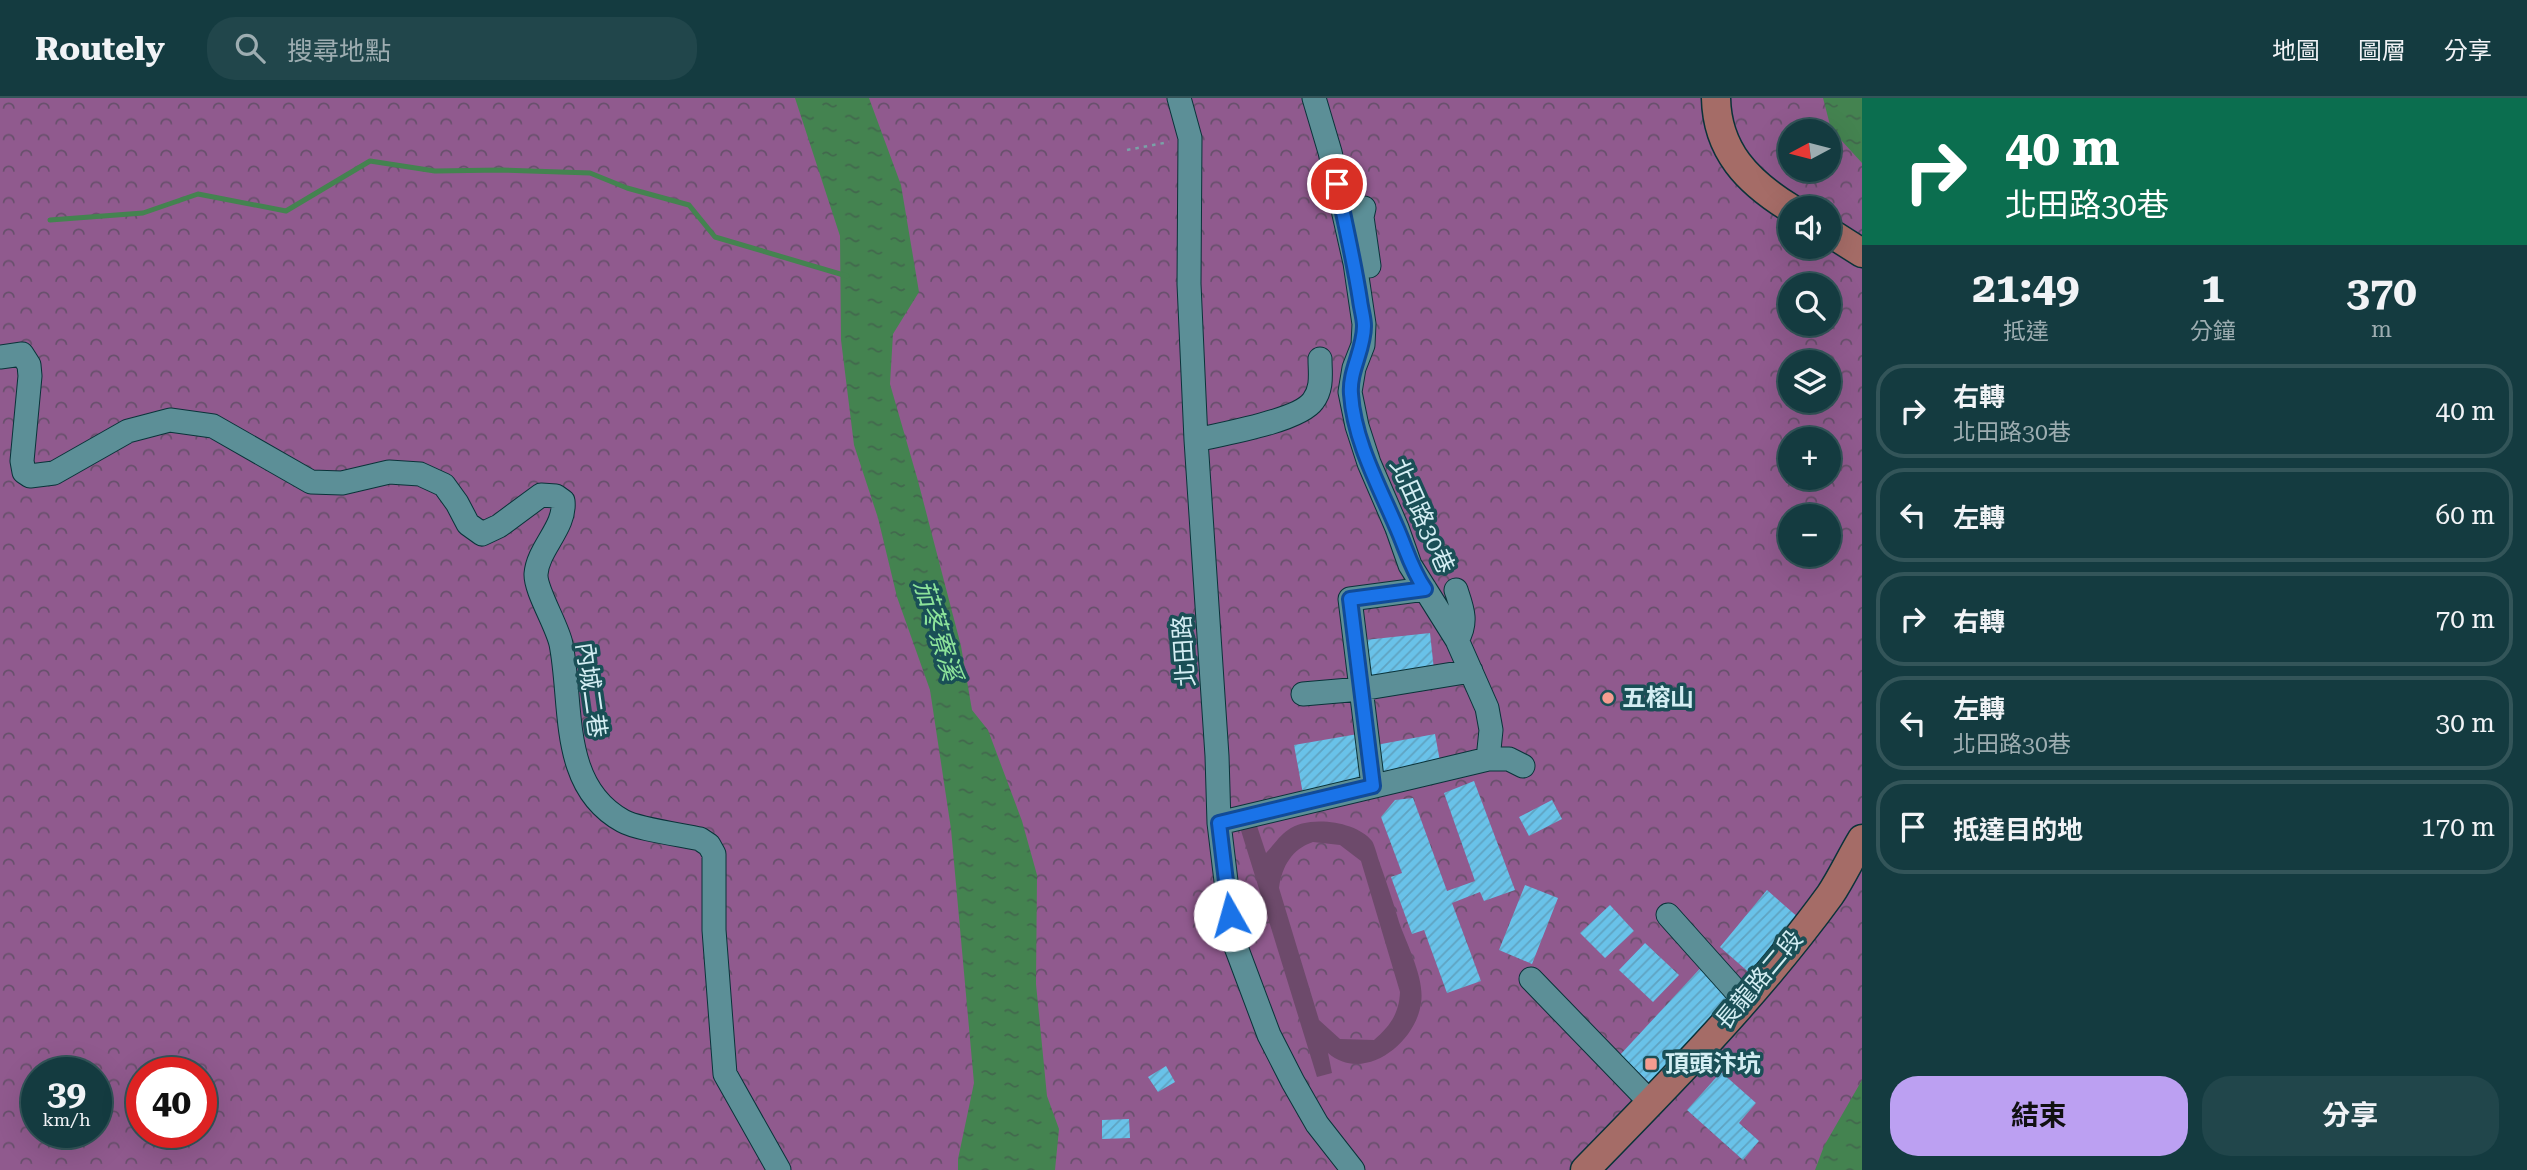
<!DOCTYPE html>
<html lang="zh-TW">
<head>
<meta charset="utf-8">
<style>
	:root { --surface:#143b40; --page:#21464b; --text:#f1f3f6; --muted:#9dadb1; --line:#335559; --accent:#bca0f2 }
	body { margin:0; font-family:"Roboto Serif","Noto Sans TC",serif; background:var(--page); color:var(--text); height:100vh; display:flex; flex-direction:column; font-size:26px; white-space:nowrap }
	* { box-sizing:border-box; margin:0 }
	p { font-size:23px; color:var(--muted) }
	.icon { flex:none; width:38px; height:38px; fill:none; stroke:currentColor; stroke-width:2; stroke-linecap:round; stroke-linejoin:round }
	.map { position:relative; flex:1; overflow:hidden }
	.details { display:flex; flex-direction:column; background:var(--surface); width:665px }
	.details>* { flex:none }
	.hud { background:#0b6e4f; color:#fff; overflow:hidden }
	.needle { width:46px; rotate:263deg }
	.controls { position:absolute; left:1778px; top:21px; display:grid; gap:14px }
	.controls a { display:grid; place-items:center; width:63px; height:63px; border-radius:50%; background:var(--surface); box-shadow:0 7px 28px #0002,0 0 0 2px var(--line); font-size:35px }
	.speed { position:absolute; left:21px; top:959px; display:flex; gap:14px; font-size:35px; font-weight:700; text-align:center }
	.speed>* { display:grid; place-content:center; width:91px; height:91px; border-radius:50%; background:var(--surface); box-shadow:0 7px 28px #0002,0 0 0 2px var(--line); line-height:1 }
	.speed small { font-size:18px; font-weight:400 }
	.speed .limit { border:10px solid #d22; background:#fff; color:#111 }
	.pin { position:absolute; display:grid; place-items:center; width:60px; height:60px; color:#fff; margin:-30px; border:4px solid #fff; border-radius:50%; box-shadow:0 2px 7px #0007 }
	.me { position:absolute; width:77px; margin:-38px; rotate:353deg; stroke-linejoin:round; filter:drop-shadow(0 0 5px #0008) }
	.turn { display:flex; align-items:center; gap:24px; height:147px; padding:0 28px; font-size:32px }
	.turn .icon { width:91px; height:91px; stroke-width:2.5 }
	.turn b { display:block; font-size:49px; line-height:60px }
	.eta { display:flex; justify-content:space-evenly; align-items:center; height:119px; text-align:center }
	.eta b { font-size:42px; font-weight:700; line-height:49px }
	.button { display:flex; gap:14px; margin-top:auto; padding:14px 28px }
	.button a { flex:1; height:80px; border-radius:28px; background:var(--accent); color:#111; font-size:28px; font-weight:700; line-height:80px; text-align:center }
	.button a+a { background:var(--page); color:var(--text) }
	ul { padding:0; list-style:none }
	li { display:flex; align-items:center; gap:21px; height:94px; margin:0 14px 10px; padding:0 14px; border:4px solid var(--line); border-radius:28px }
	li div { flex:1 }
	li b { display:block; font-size:26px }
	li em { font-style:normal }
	header { display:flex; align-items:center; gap:42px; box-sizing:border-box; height:98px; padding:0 35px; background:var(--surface); border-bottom:2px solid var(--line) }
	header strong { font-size:33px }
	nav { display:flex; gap:38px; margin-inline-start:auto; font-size:24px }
	.search { width:490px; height:63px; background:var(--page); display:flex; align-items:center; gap:18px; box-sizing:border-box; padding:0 24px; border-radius:28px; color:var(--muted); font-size:26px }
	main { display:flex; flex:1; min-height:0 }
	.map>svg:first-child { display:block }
</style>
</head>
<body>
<header>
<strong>Routely</strong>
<div class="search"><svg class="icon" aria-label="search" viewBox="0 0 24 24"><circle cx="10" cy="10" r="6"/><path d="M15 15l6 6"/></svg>搜尋地點</div>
<nav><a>地圖</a><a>圖層</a><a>分享</a></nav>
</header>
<main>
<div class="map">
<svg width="1862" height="1072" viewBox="0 0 1862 1072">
	<defs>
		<pattern id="forest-crowns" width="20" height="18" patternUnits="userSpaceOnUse" patternTransform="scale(1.75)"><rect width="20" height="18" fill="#905a8e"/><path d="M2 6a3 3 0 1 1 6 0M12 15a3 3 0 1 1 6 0" fill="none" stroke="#68506c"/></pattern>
		<pattern id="water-ripples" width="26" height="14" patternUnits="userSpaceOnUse" patternTransform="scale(1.75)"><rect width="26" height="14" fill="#448350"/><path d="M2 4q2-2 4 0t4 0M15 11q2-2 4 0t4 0" fill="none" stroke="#42684d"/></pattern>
		<pattern id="building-hatch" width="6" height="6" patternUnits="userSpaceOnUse" patternTransform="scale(1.75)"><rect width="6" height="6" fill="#69c2e9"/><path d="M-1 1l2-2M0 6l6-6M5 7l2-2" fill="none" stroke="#5fa3c1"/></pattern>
	</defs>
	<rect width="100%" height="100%" fill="#1a4f56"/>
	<path fill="url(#forest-crowns)" fill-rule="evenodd" d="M 0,0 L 1862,0 L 1862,1072 L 0,1072 ZM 1790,33 L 1829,33 L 1829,72 L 1790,72 ZM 1790,110 L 1829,110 L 1829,149 L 1790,149 ZM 1790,187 L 1829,187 L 1829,226 L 1790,226 ZM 1790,264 L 1829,264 L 1829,303 L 1790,303 ZM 1790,341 L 1829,341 L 1829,380 L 1790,380 ZM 1790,418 L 1829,418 L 1829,457 L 1790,457 ZM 37,975 L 96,975 L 96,1034 L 37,1034 ZM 142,975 L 201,975 L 201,1034 L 142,1034 Z"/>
	<path fill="#6d4a6b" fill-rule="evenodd" d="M 1255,722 L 1266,755 C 1273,748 1280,737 1288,732 C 1308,717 1356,723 1372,743 C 1375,748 1377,757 1379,763 C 1386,783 1393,803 1399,824 C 1407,847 1425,881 1421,905 C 1416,945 1364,986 1328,955 L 1332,975 L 1317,979 L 1239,726 ZM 1313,744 L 1340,747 L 1361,763 L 1400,894 C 1399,916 1390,928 1374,942 L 1340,941 L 1319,922 L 1279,790 C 1282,768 1292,751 1313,744 Z"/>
	<path fill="url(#water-ripples)" d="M 795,0 L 869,0 L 901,87 L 919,194 L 893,236 L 890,286 L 918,383 L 961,548 L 972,612 L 988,632 L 1022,723 L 1037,777 L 1036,886 L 1047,998 L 1059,1031 L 1055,1072 L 958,1072 L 958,1061 L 974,985 L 951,731 L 930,592 L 897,499 L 878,420 L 854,347 L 841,242 L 840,138 Z
		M 1823,0 L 1862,0 L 1862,65 L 1831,31 Z
		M 1862,982 L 1862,1072 L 1815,1072 L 1824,1048 Z"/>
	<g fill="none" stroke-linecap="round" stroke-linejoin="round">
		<path stroke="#448350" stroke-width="5" d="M 50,122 L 143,115 L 198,96 L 286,113 L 370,63 L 435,73 L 501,72 L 590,75 L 627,90 L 689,107 L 715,139 L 847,178"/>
	</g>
	<path fill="url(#building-hatch)" d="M 1430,535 L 1434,572 L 1369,579 L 1365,542 Z
		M 1358,636 L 1366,686 L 1303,696 L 1294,647 Z
		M 1435,636 L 1441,669 L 1382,681 L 1376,647 Z
		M 1474,683 L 1515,792 L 1484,803 L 1480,794 L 1452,805 L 1481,883 L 1447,895 L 1424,832 L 1412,836 L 1391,779 L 1402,775 L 1381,719 L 1395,702 L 1413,700 L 1447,793 L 1475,783 L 1444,695 Z
		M 1552,702 L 1562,721 L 1529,738 L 1519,719 Z
		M 1525,787 L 1558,800 L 1532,866 L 1499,852 Z
		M 1767,792 L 1800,821 L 1753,878 L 1720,849 Z
		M 1610,807 L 1634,833 L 1605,860 L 1580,835 Z
		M 1645,845 L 1679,877 L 1653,904 L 1619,872 Z
		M 1707,863 L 1741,896 L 1654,989 L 1620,957 Z
		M 1166,968 L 1175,984 L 1158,994 L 1148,979 Z
		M 1721,974 L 1756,1005 L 1739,1025 L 1759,1043 L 1743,1062 L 1687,1012 Z
		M 1129,1021 L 1130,1040 L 1102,1041 L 1102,1022 Z"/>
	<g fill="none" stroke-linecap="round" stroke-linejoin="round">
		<g stroke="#0a3339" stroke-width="25">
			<path id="minor" d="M 1179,0 L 1190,40 L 1189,186 L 1196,342 L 1217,658 L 1219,725 L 1233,841 L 1269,937 L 1293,984 L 1317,1026 L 1353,1072
				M 1364,110 L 1362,119 L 1369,168
				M 0,259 L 22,256 L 29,267 L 30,278 L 22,363 L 24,374 L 30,378 L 54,375 L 128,333 L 170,322 L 213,328 L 311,384 L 342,385 L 389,374 L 420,376 L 444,387 L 457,405 L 468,426 L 482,436 L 499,428 L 541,397 L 556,398 L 563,403 C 566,429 538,450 536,476 C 535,492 557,527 561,546 C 573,607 559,688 623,723 C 637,731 682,737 700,741 L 709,747 L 714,756 L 714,832 L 725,976 L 779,1072
				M 1196,342 C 1222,336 1299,323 1313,303 C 1323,290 1320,275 1320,261
				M 1456,492 C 1462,510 1468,524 1457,542
				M 1303,596 L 1361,591 L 1471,573
				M 1488,661 L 1509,661 L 1523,668
				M 1373,688 L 1350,501 L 1425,491
				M 1219,725 L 1488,661 L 1491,632 L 1487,610 L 1457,542 L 1410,467 L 1397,430 L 1369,365 L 1357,328 L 1350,294 L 1354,270 L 1363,247 L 1364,226 L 1355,165 L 1330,54 L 1314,0
				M 1668,817 L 1744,902
				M 1531,881 L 1651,1005"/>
		</g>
		<g stroke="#0a3339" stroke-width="31">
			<path id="major" d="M 1716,0 C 1717,53 1748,84 1790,110
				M 1829,134 L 1862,155
				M 1585,1072 C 1670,985 1758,896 1830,797 C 1842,779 1851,759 1862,741"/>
		</g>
		<path stroke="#7aa1a7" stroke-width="2.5" stroke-dasharray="3.5 5" stroke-linecap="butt" d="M 1127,52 L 1169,44"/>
		<use href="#minor" stroke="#5c8f97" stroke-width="23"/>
		<use href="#major" stroke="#a56c67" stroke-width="28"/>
	</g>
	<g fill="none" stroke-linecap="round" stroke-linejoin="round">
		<g stroke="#114b97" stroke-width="18">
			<path id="route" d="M 1230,817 L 1219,725 L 1373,688 L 1350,501 L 1425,491 C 1411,471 1406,450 1396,428 C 1378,386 1354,342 1351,296 C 1349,273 1364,252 1364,228 C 1364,220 1361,211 1360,202 C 1354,163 1345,125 1337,86"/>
		</g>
		<use href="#route" stroke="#1a73e8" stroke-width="12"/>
	</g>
	<g fill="#f59c90" stroke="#1a4f56" stroke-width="2.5">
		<circle cx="1608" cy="600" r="7"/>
		<rect x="1644" y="959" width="14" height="14" rx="3.5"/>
	</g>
	<g text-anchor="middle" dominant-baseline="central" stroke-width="7" stroke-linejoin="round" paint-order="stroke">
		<g font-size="24" fill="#d4eef3" stroke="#1a4f56">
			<text transform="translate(1422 418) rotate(66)">北田路30巷</text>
			<text transform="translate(1184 553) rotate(-94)">北田路</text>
			<text transform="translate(591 592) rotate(82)">內城二巷</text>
			<text transform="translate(1759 882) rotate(-50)">長龍路二段</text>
		</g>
		<g font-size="24" font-weight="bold" fill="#d4eef3" stroke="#1a4f56" text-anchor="start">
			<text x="1622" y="600">五榕山</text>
			<text x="1665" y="966">頂頭汴坑</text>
		</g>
		<g font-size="26" font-style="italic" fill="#8ce39a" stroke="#1a4f56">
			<text transform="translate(938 532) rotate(73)">茄苳寮溪</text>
		</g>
	</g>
</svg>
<div class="controls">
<a><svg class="needle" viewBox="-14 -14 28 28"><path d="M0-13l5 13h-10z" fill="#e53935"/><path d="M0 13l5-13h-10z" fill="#9dadb1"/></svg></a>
<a><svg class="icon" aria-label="sound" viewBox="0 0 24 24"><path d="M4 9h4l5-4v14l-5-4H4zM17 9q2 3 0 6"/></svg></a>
<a><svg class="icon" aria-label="search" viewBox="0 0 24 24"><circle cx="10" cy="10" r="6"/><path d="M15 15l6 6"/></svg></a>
<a><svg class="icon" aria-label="layers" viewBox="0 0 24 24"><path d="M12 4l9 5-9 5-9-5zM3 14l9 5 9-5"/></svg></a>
<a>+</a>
<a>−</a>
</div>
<div class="speed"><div>39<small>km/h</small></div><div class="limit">40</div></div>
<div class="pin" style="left:1337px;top:86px;background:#d93025"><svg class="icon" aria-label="arrive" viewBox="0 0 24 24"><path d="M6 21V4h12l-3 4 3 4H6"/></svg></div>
<svg class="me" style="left:1230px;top:817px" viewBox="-20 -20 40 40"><circle r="19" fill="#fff"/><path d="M0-13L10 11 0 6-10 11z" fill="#1a73e8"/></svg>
</div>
<section class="details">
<div class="hud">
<div class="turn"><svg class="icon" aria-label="right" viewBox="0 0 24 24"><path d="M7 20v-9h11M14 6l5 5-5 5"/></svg><div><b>40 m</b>北田路30巷</div></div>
</div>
<div class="eta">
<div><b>21:49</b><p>抵達</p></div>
<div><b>1</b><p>分鐘</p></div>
<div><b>370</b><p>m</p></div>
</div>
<ul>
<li><svg class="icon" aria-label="right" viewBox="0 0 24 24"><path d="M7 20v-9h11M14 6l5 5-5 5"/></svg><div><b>右轉</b><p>北田路30巷</p></div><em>40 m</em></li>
<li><svg class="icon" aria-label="left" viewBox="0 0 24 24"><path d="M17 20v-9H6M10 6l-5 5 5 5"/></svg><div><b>左轉</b></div><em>60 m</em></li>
<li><svg class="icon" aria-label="right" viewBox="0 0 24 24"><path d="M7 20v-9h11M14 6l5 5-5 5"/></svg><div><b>右轉</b></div><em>70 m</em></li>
<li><svg class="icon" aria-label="left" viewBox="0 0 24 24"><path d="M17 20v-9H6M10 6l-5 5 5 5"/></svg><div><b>左轉</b><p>北田路30巷</p></div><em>30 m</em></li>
<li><svg class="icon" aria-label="arrive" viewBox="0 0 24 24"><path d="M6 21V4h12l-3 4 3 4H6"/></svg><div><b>抵達目的地</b></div><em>170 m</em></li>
</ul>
<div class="button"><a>結束</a><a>分享</a></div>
</section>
</main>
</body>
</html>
